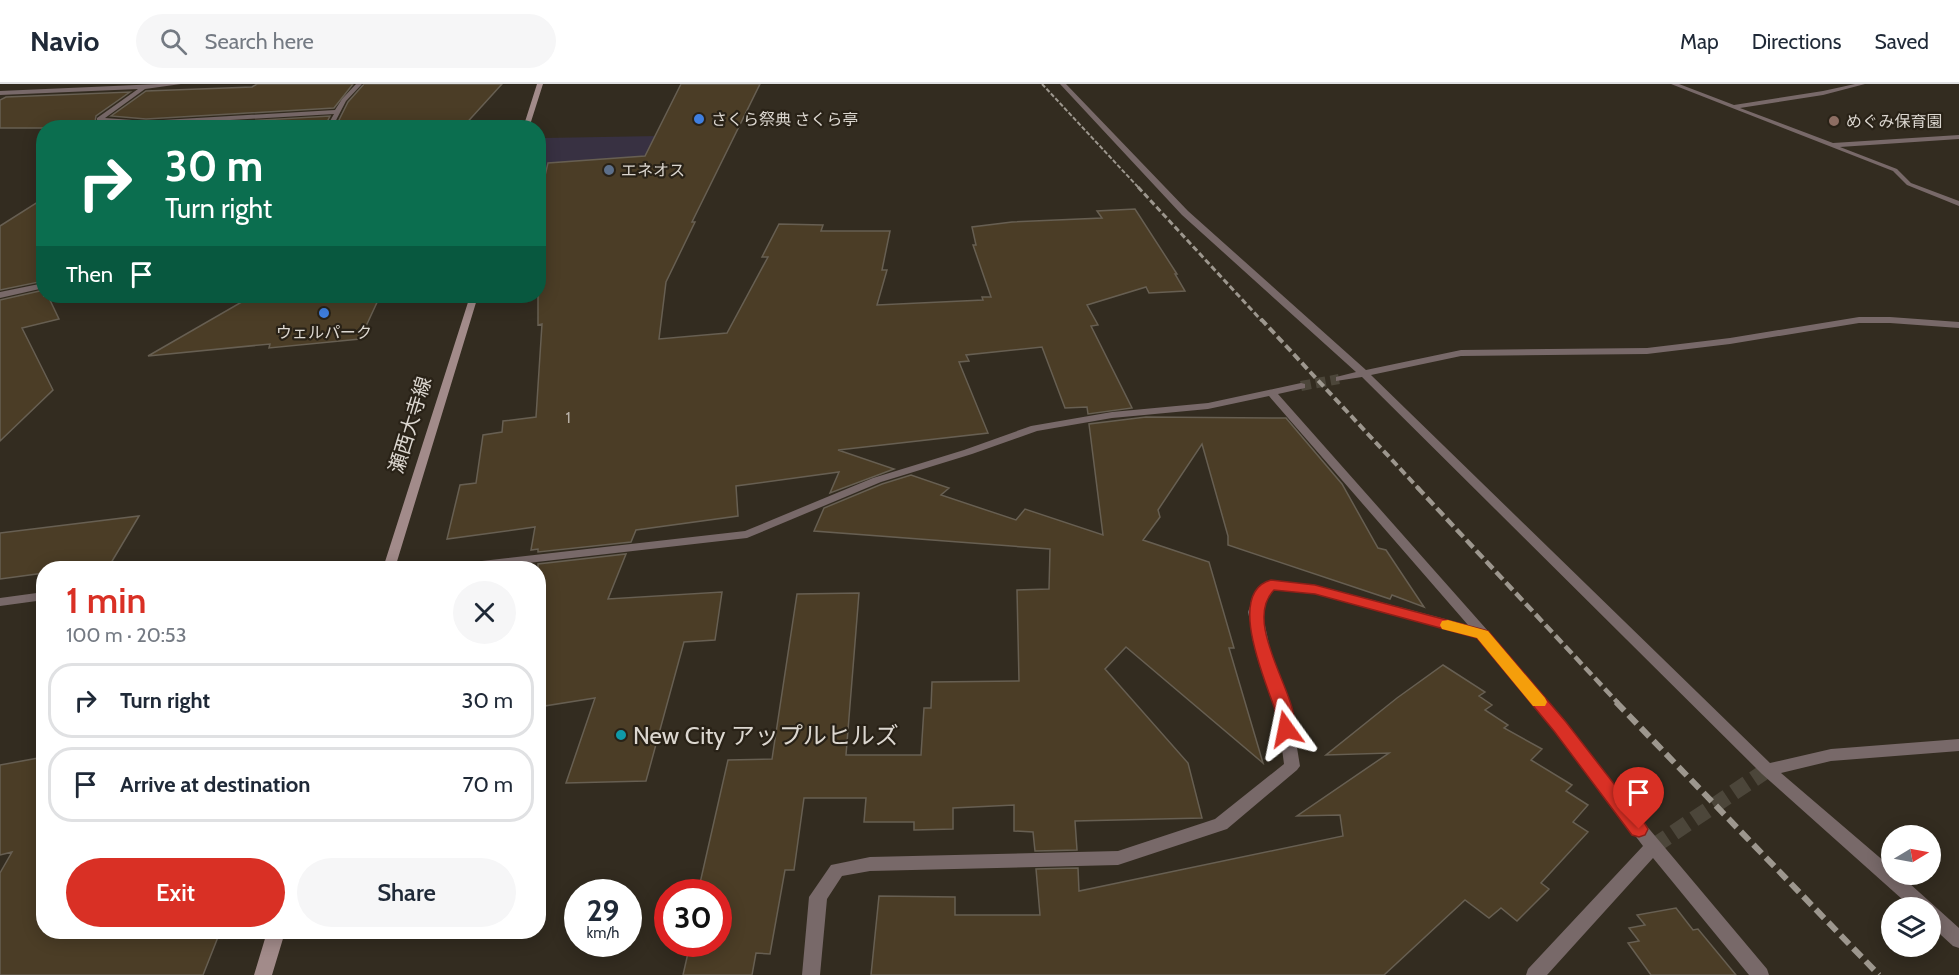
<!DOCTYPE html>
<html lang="en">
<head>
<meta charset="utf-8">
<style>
	:root { --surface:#fff; --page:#f6f6f7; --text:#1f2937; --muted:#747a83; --line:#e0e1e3; --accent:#d93025 }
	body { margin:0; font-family:Cabin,"Noto Sans JP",sans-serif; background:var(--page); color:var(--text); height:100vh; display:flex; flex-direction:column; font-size:22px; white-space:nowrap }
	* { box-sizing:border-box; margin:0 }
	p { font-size:20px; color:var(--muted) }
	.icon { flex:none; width:33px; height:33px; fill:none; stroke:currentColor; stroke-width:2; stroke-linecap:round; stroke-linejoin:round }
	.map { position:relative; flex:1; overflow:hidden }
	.side { position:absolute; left:36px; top:477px; width:510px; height:378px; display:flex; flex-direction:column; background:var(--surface); border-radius:24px; box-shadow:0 3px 15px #0003 }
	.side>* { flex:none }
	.top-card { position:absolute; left:36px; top:36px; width:510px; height:183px; border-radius:24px; box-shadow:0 3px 15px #0003; background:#0b6e4f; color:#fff; overflow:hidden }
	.needle { width:39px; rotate:80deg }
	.fabs { position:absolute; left:1881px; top:741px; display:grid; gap:12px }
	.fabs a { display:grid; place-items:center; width:60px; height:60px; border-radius:50%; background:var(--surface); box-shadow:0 3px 15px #0003; font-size:30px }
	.speed { position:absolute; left:564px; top:795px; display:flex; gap:12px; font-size:30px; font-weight:700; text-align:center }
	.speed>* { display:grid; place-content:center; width:78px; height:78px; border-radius:50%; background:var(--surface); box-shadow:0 3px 15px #0003; line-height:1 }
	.speed small { font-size:15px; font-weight:400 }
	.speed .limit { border:9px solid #d22; background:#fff; color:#111 }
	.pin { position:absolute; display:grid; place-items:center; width:51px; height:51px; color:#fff; margin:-62px -26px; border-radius:50% 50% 50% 0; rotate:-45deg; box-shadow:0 0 6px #0007 }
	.pin .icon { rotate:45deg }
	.me { position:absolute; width:66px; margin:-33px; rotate:348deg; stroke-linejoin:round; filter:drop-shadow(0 0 4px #0008) }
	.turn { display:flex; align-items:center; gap:21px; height:126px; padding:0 30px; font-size:27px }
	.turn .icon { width:78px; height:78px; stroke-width:2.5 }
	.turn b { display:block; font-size:42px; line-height:51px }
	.then { display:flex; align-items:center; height:57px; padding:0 30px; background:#0003; gap:12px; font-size:22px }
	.round { display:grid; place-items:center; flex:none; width:63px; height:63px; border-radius:32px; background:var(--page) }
	.headline { display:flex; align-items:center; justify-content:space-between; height:102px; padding:0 30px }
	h1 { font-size:36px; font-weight:600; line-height:45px; color:var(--accent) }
	.primary-button { display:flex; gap:12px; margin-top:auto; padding:12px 30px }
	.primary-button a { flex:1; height:69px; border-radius:36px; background:var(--accent); color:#fff; font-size:24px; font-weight:600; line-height:69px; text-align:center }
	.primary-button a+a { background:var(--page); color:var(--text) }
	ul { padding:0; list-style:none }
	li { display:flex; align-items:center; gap:18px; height:75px; margin:0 12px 9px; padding:0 18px; border:3px solid var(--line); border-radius:24px }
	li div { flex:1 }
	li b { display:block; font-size:22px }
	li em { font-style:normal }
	header { display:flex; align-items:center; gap:36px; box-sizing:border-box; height:84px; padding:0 30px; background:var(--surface); border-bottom:2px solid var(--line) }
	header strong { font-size:28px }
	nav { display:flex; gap:33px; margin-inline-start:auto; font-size:21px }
	.search { width:420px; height:54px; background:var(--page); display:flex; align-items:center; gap:15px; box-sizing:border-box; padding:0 21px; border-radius:33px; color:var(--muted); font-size:22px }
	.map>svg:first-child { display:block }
</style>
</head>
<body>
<header>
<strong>Navio</strong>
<div class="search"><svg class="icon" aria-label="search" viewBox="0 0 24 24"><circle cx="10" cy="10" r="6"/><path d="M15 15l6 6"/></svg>Search here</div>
<nav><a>Map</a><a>Directions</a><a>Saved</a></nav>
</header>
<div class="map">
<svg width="1959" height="891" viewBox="0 0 1959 891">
	<rect width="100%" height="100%" fill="#332c20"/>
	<path fill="#383142" d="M 716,51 L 678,105 L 539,107 L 538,73 L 544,54 Z"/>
	<path fill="#4b3d26" stroke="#675f52" stroke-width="1.5" d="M 257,0 L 353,0 L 334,24 L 146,35 L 111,32 L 146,7 L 252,3 Z
		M 364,0 L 502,0 L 462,44 L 335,44 L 348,18 Z
		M 681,0 L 760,0 L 692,138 L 695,138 L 666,198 L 659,255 L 727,249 L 768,173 L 762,173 L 779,140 L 823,141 L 821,147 L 890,147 L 882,186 L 887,186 L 877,221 L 983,216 L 982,213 L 991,213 L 973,161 L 976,161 L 972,143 L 1012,138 L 1102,134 L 1097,127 L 1135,125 L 1177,190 L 1175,190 L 1185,207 L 1149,209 L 1146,203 L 1087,221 L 1098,241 L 1091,242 L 1132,324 L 1088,330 L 1087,323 L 1065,324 L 1042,263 L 966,271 L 969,277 L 959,278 L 988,349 L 838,366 L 894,385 L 830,409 L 839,388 L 736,402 L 738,432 L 636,446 L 631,458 L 538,468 L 538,465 L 531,466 L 535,443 L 447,455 L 460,401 L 476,399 L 483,351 L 502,348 L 503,337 L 536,333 L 542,240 L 538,241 L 538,121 L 548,79 L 645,72 Z
		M 130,8 L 96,32 L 95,38 L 146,43 L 330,32 L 324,44 L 0,44 L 0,16 L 6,13 Z
		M 44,114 L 44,197 L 0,206 L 0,142 Z
		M 44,206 L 44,212 L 48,212 L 59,235 L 22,244 L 53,306 L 0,357 L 0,216 Z
		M 252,212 L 380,212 L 360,255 L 269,264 L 270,260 L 148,272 Z
		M 1146,333 L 1286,334 L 1342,400 L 1378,464 L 1386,466 L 1424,523 L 1392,511 L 1390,515 L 1228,461 L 1228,452 L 1202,360 L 1158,426 L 1160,433 L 1143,456 L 1209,478 L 1234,564 L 1229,564 L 1263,679 L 1126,563 L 1105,585 L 1188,679 L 1202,734 L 1075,737 L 1077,766 L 1035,767 L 1033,748 L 1014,747 L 1014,721 L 953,724 L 953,745 L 914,746 L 914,738 L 864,738 L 866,714 L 804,714 L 794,786 L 785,786 L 770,870 L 756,869 L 752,891 L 683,891 L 690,860 L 718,860 L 718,808 L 698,808 L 728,676 L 772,675 L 797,510 L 859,509 L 846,671 L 921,671 L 924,624 L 931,624 L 932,598 L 1019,597 L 1017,506 L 1049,505 L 1050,465 L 814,447 L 824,424 L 882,400 L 911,391 L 949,404 L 941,411 L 1016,436 L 1025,425 L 1103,451 L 1089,340 Z
		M 139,432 L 108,484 L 44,484 L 44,489 L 0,495 L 0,449 Z
		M 626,470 L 608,515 L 722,508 L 715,556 L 684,558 L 646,697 L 566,699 L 595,614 L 538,623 L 538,480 Z
		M 1443,581 L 1485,608 L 1479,612 L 1492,621 L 1485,626 L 1508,641 L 1504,644 L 1542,665 L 1531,676 L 1572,701 L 1566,707 L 1588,721 L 1573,738 L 1588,748 L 1541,799 L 1549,805 L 1517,837 L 1501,824 L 1489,834 L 1465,816 L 1384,891 L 871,891 L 879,812 L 955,813 L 955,831 L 1040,831 L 1036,785 L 1078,784 L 1079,807 L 1343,752 L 1340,731 L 1297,732 L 1389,669 L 1326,671 L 1397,614 Z
		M 44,673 L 44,848 L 220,848 L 203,891 L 0,891 L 0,789 L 12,768 L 0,771 L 0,681 Z
		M 1676,824 L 1693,846 L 1698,845 L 1736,891 L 1651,891 L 1628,859 L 1639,857 L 1629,844 L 1645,841 L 1637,831 Z"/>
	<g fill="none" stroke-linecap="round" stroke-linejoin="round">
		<path stroke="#4c463a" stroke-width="10" stroke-dasharray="10 5" stroke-linecap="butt" d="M 1301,302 L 1339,295"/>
		<path stroke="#4c463a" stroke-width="16" stroke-dasharray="16 8" stroke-linecap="butt" d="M 1654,762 L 1767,686"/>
		<path fill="#786969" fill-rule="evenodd" d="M 159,0 L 181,0 L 145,5 L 105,34 L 146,37 L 335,26 L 342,15 L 356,0 L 362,0 L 346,17 L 332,44 L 326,44 L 334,30 L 146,41 L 97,36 L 97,34 L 138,5 L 0,11 L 0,7 Z
			M 1060,0 L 1066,0 L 1188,127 L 1366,286 L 1461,266 L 1647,264 L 1730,254 L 1859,233 L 1890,233 L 1959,238 L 1959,244 L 1890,239 L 1859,239 L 1730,260 L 1647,270 L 1461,272 L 1371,291 L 1770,679 L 1831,665 L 1959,655 L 1959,667 L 1831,677 L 1781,689 L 1892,784 L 1892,790 L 1899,790 L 1959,844 L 1959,864 L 1953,862 L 1930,841 L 1930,824 L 1912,824 L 1762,690 L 1362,293 L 1336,297 L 1336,293 L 1356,288 L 1182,131 Z
			M 1671,0 L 1679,0 L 1734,21 L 1823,7 L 1855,0 L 1865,0 L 1823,11 L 1740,24 L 1833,59 L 1959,51 L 1959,55 L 1840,63 L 1897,85 L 1911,99 L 1959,117 L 1959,122 L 1907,101 L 1893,87 Z
			M 44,199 L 44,204 L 0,214 L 0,208 Z
			M 1301,299 L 1305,300 L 1305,304 L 1278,310 L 1488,547 L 1565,638 L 1645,740 L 1767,885 L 1769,891 L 1749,891 L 1653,774 L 1547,891 L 1526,891 L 1528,885 L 1643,762 L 1555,646 L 1477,553 L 1315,509 L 1274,505 L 1266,513 L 1262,528 L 1271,569 L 1291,627 L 1300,682 L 1297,686 L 1227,745 L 1118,781 L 870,787 L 842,792 L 827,815 L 820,891 L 802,891 L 809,813 L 831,781 L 870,773 L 1118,767 L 1215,735 L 1284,680 L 1277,627 L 1257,569 L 1248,528 L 1254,511 L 1266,498 L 1315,501 L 1468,541 L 1269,312 L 1208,325 L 1112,334 L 1037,347 L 972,370 L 881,398 L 747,454 L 485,484 L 450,484 L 456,480 L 745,447 L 873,394 L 964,366 L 1031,342 L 1112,328 L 1208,319 Z
			M 44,508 L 44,516 L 0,522 L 0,514 Z"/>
		<path fill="#a28b8a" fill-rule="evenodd" d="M 537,0 L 543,0 L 529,44 L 523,44 Z
			M 470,212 L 478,212 L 395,484 L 383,484 Z
			M 267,848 L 285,848 L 272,891 L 254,891 Z"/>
		<path stroke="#9d978e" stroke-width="2" stroke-dasharray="4.5 2" stroke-linecap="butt" d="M 1042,0 L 1139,104"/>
		<path stroke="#9d978e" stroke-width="3" stroke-dasharray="6 3" stroke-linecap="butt" d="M 1138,103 L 1262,237"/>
		<path stroke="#9d978e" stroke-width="4" stroke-dasharray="8 4" stroke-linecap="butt" d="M 1261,235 L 1419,405"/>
		<path stroke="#9d978e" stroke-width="4.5" stroke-dasharray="10 4.5" stroke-linecap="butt" d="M 1417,403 L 1618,619"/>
		<path stroke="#9d978e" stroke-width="6" stroke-dasharray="12 6" stroke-linecap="butt" d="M 1616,618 L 1879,891"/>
	</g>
	<path fill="#d93025" stroke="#8d1f18" stroke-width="1.5" d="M 1271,496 L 1315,501 L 1488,547 L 1566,638 L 1645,740 L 1648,745 L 1645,751 L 1639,753 L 1632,751 L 1554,647 L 1477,554 L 1315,510 L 1274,506 C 1239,542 1308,622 1292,649 L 1286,651 L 1280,649 C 1276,641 1277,631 1274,623 C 1265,595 1226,508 1271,496 Z"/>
	<path fill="#f59e0b" d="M 1448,536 L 1488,547 L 1545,614 L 1547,618 L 1545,622 L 1533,622 L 1477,554 L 1442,545 L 1440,541 L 1442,537 Z"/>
	<g fill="#3f7fe0" stroke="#292217" stroke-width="2">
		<circle cx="699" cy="35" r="6"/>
		<circle cx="324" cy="229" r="6"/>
	</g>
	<circle fill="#8d6e63" stroke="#292217" stroke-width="2" cx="1834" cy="37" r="6"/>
	<circle fill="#5c6f8a" stroke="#292217" stroke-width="2" cx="609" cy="86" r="6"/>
	<circle fill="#0f9aa8" stroke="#292217" stroke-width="2" cx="621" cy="651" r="6"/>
	<g text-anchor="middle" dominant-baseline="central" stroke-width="4.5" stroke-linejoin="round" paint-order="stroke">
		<g font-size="16" fill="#dcd7d0" stroke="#292217" text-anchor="start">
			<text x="711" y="35">さくら祭典 さくら亭</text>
			<text x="1846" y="37">めぐみ保育園</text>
			<text x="621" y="86">エネオス</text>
			<text x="324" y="248" text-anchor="middle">ウェルパーク</text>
		</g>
		<g font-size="16" fill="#b8b0a6">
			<text x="568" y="333">1</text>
		</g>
		<g font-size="20" fill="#dcd7d0" stroke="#292217">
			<text transform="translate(410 341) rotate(-73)">瀬西大寺線</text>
		</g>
		<g font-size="24" fill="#dcd7d0" stroke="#292217" text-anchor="start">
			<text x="633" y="651">New City アップルヒルズ</text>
		</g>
	</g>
</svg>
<div class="fabs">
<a><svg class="needle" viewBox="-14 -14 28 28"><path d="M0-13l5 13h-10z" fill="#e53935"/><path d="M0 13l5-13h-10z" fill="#747a83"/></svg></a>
<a><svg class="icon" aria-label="layers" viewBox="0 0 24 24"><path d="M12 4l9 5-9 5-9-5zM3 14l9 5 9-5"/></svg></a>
</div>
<div class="speed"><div>29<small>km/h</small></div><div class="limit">30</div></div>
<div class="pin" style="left:1639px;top:745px;background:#d93025"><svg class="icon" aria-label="arrive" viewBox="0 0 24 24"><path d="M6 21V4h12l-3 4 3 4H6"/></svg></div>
<svg class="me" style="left:1286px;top:645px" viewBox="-20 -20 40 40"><path d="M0-17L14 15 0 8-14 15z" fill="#d93025" stroke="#fff" stroke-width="4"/></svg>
<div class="top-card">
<div class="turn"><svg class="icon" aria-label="right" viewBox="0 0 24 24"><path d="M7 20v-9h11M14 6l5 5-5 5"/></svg><div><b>30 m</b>Turn right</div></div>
<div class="then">Then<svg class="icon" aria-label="arrive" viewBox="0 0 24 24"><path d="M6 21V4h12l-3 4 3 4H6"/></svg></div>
</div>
<section class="side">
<div class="headline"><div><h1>1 min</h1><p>100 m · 20:53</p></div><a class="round"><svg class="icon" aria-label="close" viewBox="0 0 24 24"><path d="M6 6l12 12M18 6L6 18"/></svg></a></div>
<ul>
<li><svg class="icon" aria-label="right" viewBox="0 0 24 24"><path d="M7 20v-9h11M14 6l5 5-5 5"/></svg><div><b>Turn right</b></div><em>30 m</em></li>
<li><svg class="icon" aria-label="arrive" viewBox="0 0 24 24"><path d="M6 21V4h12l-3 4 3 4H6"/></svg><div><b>Arrive at destination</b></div><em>70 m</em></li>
</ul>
<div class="primary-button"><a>Exit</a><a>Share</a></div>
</section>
</div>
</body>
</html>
